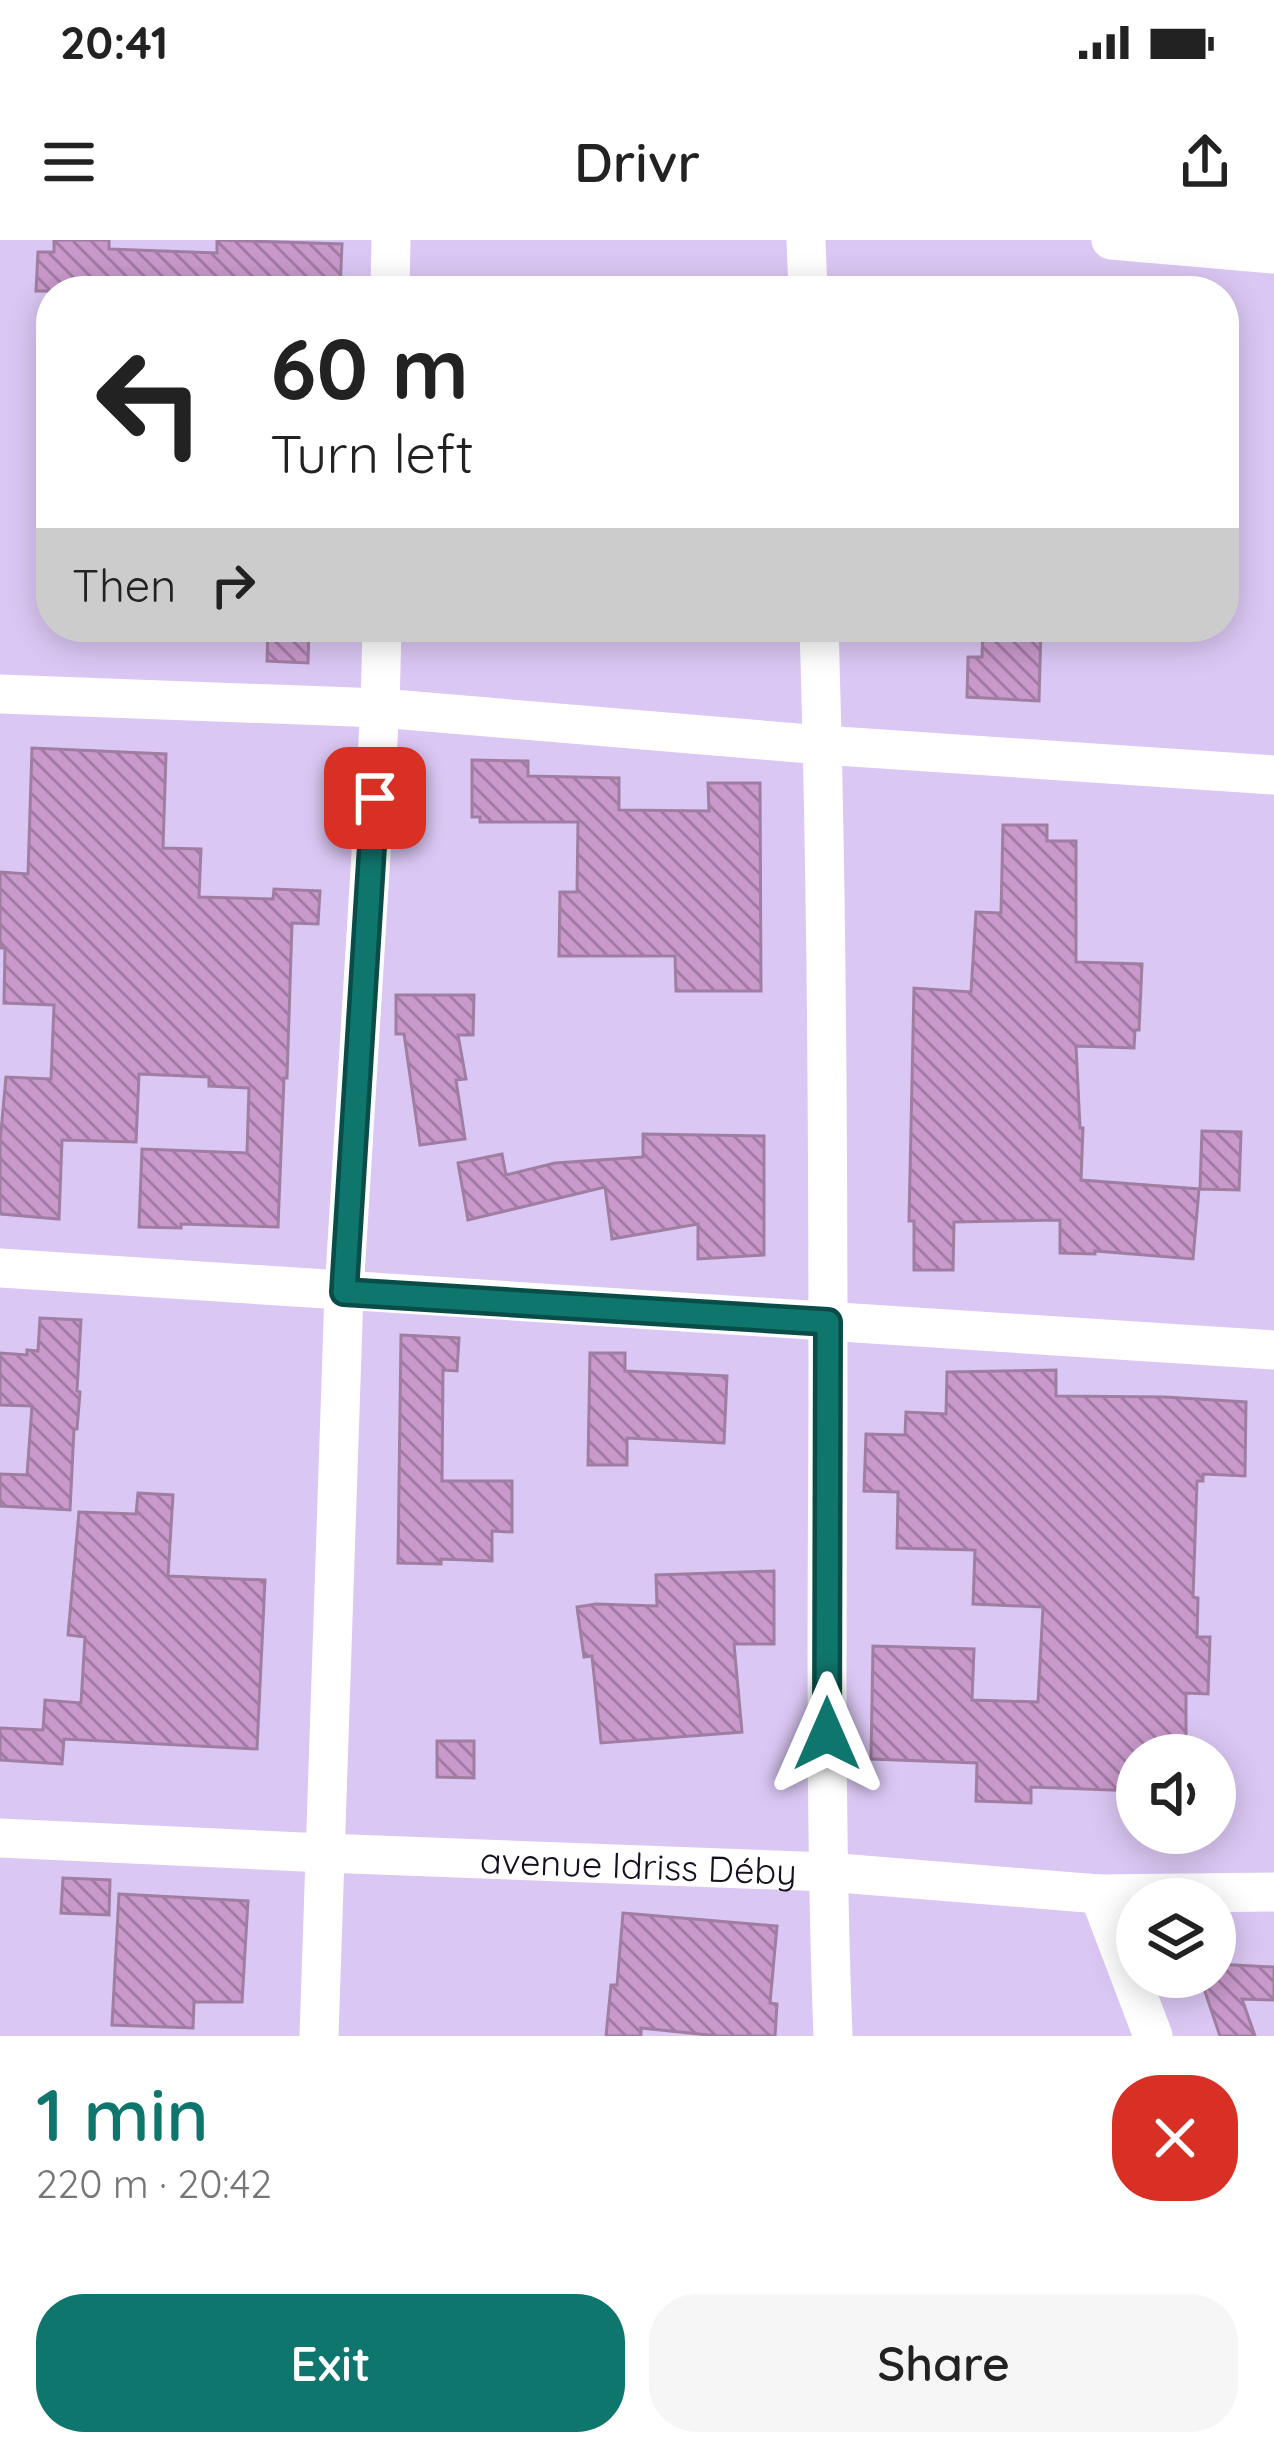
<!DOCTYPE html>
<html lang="en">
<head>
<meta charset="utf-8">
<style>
	:root { --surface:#fff; --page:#f6f6f6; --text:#222; --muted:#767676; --accent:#0f766e }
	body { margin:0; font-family:Quicksand,sans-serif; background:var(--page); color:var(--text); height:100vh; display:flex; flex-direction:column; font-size:45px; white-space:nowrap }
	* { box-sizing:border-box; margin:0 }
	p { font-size:39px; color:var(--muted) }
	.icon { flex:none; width:66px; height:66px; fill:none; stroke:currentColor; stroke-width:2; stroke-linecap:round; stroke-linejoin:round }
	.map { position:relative; height:1796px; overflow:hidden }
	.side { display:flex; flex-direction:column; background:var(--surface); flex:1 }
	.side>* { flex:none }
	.top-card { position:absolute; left:36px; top:36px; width:1203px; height:366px; border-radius:48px; box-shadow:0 6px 30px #0003; background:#fff; color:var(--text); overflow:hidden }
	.buttons { position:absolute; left:1116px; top:1494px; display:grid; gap:24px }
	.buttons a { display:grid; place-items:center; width:120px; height:120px; border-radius:50%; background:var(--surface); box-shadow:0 6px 30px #0003; font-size:60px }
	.pin { position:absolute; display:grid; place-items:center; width:102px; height:102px; color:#fff; margin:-51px; border-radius:24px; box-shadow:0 6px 18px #0006 }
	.me { position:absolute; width:132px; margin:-66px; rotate:0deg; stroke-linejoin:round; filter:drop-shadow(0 0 9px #0008) }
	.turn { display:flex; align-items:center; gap:42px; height:252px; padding:0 36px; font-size:54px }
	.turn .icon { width:156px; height:156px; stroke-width:2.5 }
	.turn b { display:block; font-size:84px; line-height:102px }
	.then { display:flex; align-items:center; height:114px; padding:0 36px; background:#0003; gap:24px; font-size:45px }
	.round { display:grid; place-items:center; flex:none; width:126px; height:126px; border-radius:48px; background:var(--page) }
	.headline { display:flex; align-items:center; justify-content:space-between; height:204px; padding:0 36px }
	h1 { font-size:72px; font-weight:600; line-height:90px; color:var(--accent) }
	.action { display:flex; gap:24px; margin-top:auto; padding:24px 36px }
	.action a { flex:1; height:138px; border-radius:48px; background:var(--accent); color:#fff; font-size:48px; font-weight:600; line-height:138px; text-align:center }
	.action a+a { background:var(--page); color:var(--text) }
	.status { display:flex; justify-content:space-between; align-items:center; height:84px; padding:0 60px; background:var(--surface); direction:ltr }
	.status svg { height:33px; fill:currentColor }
	header { display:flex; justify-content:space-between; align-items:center; height:156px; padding:0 36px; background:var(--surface); font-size:54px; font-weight:600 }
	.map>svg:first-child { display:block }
</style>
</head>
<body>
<div class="status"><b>20:41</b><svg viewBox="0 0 49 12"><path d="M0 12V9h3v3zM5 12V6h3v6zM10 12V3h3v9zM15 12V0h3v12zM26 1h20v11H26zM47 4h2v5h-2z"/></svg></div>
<header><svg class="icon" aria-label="menu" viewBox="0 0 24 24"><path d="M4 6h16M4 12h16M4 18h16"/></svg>Drivr<svg class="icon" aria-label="share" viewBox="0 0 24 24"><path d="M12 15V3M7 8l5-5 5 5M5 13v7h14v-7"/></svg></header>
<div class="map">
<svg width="1274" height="1796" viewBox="0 0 1274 1796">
	<defs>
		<pattern id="building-back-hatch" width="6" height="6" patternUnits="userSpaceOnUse" patternTransform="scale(3)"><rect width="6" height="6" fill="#c999cb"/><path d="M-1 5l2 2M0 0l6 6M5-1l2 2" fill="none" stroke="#a27ba4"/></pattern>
	</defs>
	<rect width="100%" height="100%" fill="#dbc7f4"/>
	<path fill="url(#building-back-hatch)" stroke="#a07ea2" stroke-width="3" d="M 54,0 L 109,0 L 109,9 L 217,13 L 217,0 L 342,4 L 340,51 L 36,51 L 38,12 L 54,12 Z
		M 268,387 L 309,387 L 308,423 L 267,421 Z
		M 983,387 L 1041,387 L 1039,461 L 967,457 L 968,417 L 982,417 Z
		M 32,508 L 166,514 L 163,608 L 201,609 L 199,657 L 273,659 L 274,649 L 320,651 L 318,684 L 292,683 L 287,838 L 284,838 L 278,987 L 181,984 L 181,988 L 139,987 L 142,909 L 247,913 L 249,848 L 209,846 L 209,837 L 139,834 L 136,902 L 62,900 L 59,979 L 0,974 L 0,902 L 6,837 L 51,839 L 54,765 L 4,763 L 5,708 L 0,708 L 0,632 L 28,634 Z
		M 472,520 L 528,521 L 528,536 L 619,538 L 619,570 L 709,571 L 708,543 L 760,543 L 761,751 L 676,751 L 675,716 L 559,716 L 560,652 L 577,652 L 578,582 L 480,582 L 480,577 L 472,577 Z
		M 1003,585 L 1047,585 L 1047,601 L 1076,601 L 1076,722 L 1142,724 L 1139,790 L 1135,790 L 1134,808 L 1076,806 L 1080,888 L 1083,888 L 1081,940 L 1199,949 L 1193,1019 L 1095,1011 L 1095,1014 L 1060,1013 L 1060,980 L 954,982 L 953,1030 L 914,1030 L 914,981 L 909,981 L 914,748 L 971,752 L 976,672 L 1001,673 Z
		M 396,755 L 474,755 L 473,795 L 458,795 L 466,839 L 456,840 L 465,899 L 420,905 L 404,794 L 396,794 Z
		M 1202,891 L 1241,892 L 1239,950 L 1200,949 Z
		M 643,894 L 764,896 L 764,1015 L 698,1019 L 698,984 L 612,999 L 605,947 L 468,980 L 458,923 L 502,914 L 506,935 L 555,923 L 643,917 Z
		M 40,1078 L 81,1080 L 77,1151 L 80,1152 L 77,1189 L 74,1189 L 70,1270 L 0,1266 L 0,1234 L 27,1235 L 32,1166 L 0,1165 L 0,1113 L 27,1115 L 27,1110 L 38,1111 Z
		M 401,1095 L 459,1098 L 457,1131 L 443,1130 L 442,1241 L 512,1241 L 512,1292 L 492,1291 L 492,1321 L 441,1319 L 441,1324 L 398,1323 Z
		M 590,1113 L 625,1113 L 625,1131 L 727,1136 L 724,1203 L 627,1198 L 627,1225 L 588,1225 Z
		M 1056,1130 L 1056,1156 L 1165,1157 L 1246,1162 L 1245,1236 L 1203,1234 L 1203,1241 L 1197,1241 L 1193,1357 L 1198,1358 L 1197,1397 L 1210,1397 L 1208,1454 L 1186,1453 L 1186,1515 L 1137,1515 L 1137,1551 L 1031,1547 L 1031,1563 L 976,1561 L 977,1523 L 871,1519 L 873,1406 L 974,1409 L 972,1460 L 1038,1462 L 1043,1367 L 973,1364 L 975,1310 L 897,1308 L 898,1252 L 864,1251 L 866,1194 L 905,1195 L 906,1172 L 946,1174 L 947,1132 Z
		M 138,1253 L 173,1255 L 168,1336 L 265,1340 L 257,1509 L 64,1499 L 62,1524 L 0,1520 L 0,1488 L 43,1490 L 45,1460 L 81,1463 L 85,1397 L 68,1395 L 79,1272 L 136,1274 Z
		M 774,1331 L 774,1404 L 734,1404 L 742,1492 L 601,1503 L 592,1416 L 584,1417 L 577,1367 L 596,1364 L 657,1366 L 656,1335 Z
		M 437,1501 L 474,1501 L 474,1538 L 437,1537 Z
		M 63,1638 L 110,1640 L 109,1675 L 61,1673 Z
		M 119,1654 L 248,1661 L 242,1762 L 194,1762 L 193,1788 L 112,1785 Z
		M 623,1673 L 777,1686 L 770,1763 L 777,1764 L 775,1796 L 718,1796 L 641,1788 L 641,1796 L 606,1796 L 611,1745 L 617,1745 Z
		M 1215,1724 L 1274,1727 L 1274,1760 L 1242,1759 L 1255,1796 L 1220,1796 L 1200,1737 L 1215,1737 Z"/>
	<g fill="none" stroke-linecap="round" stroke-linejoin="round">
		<g stroke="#fff" stroke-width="39">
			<path d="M 806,0 L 808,51"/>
			<path d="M 1111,0 L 1274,14"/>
			<path d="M 390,51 L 391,0"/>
			<path d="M 819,387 C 827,647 828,908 828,1169 C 827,1378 825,1587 833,1796"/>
			<path d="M 0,454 L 380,468 L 822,505 L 1274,535"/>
			<path d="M 0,1028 L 1274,1110"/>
			<path id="s1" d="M 0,1598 L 324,1613 L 827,1632 L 1099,1654 L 1274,1652"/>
			<path d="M 1099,1654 L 1153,1796"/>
			<path d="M 319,1796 L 344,1052 L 380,468 L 382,387"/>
		</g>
	</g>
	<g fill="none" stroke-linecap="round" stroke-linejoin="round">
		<g stroke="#0a4d48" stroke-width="30">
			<path id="route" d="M 375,558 L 344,1052 L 828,1082 L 827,1494"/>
		</g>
		<use href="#route" stroke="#0f766e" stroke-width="21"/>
	</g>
	<g text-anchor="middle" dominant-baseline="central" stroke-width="9" stroke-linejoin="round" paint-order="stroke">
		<g font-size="36" fill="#171020" stroke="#f5effd">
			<text stroke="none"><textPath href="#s1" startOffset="639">avenue Idriss Déby</textPath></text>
		</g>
	</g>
</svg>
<div class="buttons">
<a><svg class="icon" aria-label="sound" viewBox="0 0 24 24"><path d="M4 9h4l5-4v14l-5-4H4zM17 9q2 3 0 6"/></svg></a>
<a><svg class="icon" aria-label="layers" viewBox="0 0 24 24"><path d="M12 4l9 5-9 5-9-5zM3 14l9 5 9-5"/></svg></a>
</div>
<div class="pin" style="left:375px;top:558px;background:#d93025"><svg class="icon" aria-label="arrive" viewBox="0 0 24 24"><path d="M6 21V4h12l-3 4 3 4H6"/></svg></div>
<svg class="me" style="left:827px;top:1494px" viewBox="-20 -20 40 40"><path d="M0-17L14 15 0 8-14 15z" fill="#0f766e" stroke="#fff" stroke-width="4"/></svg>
<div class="top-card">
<div class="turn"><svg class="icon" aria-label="left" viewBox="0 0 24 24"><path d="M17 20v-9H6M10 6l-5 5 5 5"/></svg><div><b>60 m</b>Turn left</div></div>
<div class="then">Then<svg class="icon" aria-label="right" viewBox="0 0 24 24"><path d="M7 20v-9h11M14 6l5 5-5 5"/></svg></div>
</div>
</div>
<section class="side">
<div class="headline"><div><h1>1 min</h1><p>220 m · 20:42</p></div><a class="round" style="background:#d93025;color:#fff"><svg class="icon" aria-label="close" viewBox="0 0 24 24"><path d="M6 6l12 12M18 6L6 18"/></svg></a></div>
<div class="action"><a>Exit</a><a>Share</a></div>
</section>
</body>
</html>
